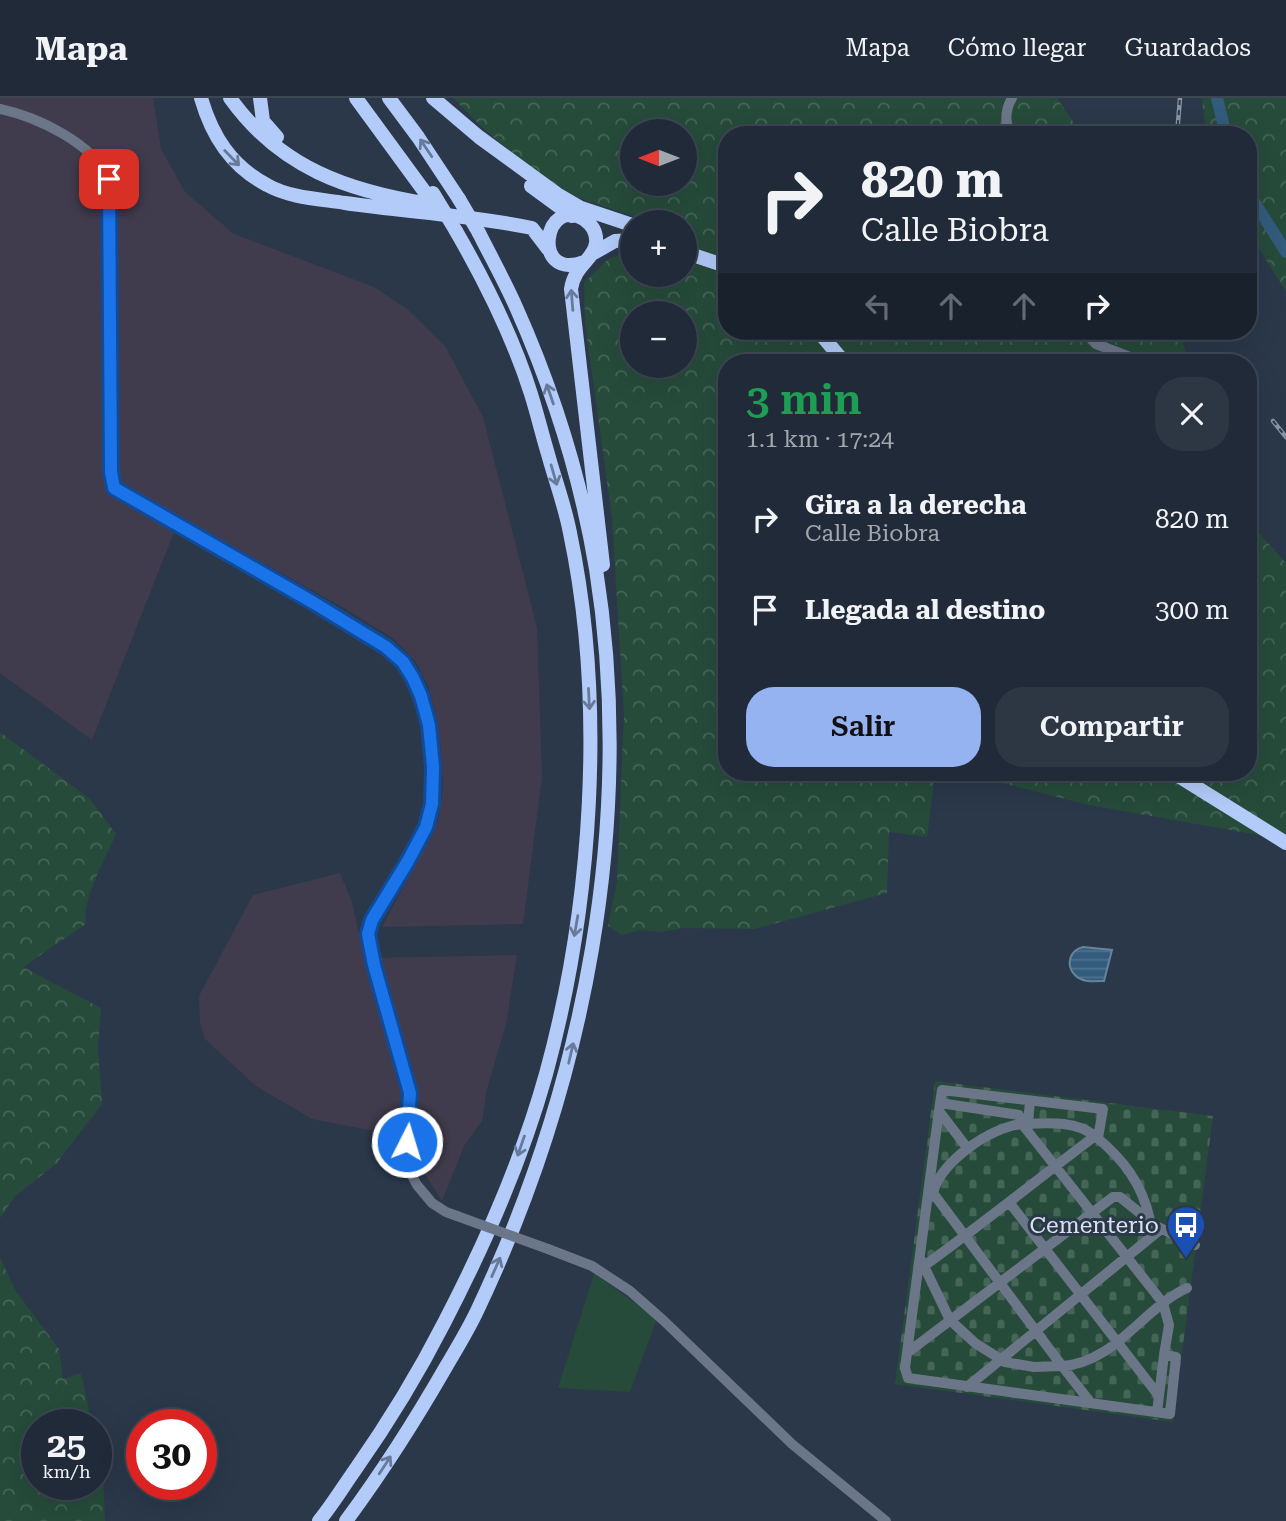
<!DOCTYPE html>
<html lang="es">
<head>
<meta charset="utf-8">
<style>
	:root { --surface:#202a38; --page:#2d3643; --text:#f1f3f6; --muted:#a2a7ae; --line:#3d4653; --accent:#95b2f1 }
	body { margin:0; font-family:"Roboto Serif",serif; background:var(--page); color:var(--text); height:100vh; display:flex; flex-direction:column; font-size:26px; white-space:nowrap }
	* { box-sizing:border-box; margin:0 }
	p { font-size:23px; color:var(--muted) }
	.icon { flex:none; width:38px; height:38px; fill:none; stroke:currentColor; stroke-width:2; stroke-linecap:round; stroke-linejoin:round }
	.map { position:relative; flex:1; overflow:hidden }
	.drawer { position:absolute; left:718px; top:256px; width:539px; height:427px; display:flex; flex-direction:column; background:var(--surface); border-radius:28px; box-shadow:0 7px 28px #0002,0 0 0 2px var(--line) }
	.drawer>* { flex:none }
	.hud { position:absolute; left:718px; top:28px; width:539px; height:214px; border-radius:28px; box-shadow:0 7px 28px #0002,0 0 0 2px var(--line); background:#202a38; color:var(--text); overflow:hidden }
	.needle { width:46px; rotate:270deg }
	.controls { position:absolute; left:620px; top:21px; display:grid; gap:14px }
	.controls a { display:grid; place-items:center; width:77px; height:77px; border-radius:50%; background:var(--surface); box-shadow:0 7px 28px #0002,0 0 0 2px var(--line); font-size:35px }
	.speed { position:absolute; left:21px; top:1311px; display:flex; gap:14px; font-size:35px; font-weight:700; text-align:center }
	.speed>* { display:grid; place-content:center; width:91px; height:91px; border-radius:50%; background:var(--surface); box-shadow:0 7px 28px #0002,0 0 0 2px var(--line); line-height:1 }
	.speed small { font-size:18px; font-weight:400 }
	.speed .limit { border:10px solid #d22; background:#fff; color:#111 }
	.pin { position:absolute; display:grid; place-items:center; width:60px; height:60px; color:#fff; margin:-30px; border-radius:14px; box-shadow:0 4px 10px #0006 }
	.me { position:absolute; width:77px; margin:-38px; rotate:5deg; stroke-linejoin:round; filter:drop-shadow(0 0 5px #0008) }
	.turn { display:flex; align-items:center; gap:24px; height:147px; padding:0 28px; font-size:32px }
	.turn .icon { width:91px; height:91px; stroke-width:2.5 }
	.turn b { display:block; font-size:49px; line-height:60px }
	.lanes { display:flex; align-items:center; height:66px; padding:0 28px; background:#0003; justify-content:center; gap:35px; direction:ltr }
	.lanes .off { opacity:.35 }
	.round { display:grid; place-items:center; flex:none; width:74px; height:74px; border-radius:28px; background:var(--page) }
	.headline { display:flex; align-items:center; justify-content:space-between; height:119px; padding:0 28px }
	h1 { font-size:42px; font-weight:600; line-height:52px; color:#1e9e55 }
	.button { display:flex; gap:14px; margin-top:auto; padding:14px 28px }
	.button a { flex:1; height:80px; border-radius:28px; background:var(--accent); color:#111; font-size:28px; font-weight:600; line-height:80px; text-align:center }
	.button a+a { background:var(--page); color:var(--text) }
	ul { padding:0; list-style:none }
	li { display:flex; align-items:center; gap:21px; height:91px; padding:0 28px }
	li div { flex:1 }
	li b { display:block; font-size:26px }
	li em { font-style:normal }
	header { display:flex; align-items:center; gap:42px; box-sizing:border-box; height:98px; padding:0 35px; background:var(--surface); border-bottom:2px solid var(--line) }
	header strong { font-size:33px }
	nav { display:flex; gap:38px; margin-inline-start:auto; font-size:24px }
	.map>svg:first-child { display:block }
</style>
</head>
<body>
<header>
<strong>Mapa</strong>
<nav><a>Mapa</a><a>Cómo llegar</a><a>Guardados</a></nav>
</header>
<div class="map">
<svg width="1286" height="1423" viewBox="0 0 1286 1423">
	<defs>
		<pattern id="forest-crowns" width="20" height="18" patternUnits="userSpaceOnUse" patternTransform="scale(1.75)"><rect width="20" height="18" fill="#264b3a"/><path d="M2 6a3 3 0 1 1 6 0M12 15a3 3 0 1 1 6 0" fill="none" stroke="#456557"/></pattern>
		<pattern id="cemetery-stones" width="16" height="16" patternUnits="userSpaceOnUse" patternTransform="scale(1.75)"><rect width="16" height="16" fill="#264b3a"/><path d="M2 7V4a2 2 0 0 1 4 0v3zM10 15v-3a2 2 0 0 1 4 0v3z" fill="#456557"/></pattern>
		<pattern id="water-rules" width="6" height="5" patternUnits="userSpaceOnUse" patternTransform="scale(1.75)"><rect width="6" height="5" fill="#325b7c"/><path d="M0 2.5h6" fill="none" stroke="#4f728f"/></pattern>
	</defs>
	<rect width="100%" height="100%" fill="#2a384a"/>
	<path fill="#413c4d" d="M 0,0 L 153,0 L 161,51 L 185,94 L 234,136 L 374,189 L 407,211 L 445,248 L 483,319 L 537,530 L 542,679 L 523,826 L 382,829 L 438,723 L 443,689 L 441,655 L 437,621 L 428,588 L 416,564 L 394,541 L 344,510 L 180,419 L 92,642 L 0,575 Z
		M 340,775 L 352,804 L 364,860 L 517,857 L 506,926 L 487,991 L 482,1023 L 464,1048 L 442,1103 L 401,1038 L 312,1021 L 256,988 L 205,941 L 200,925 L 199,898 L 253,797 Z"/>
	<path fill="#264b3a" d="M 594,1176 L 657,1220 L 630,1294 L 558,1290 Z"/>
	<path fill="url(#forest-crowns)" fill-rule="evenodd" d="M 453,0 L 1057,0 L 1082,37 L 726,37 L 726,233 L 1179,233 L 1189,264 L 726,264 L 726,674 L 1248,674 L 1248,419 L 1251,426 L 1286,465 L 1286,742 L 1089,707 L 982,680 L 934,685 L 927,739 L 889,734 L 887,795 L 755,831 L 683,830 L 660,834 L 640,832 L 622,837 L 608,828 L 617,784 L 624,617 L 612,420 L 585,224 L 584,185 L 608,161 L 632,153 L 632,177 L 684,177 L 684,124 L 650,124 L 579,100 L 539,77 L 486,33 ZM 632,33 L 684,33 L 684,86 L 632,86 ZM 632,215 L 684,215 L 684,268 L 632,268 Z
		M 1202,0 L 1286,0 L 1286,194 L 1248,133 L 1248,37 L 1206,37 Z
		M 0,634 L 90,701 L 116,736 C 106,760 81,802 86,826 L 23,869 L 101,910 L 98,950 L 102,1006 L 56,1066 L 15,1098 L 0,1120 Z
		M 0,1159 L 15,1192 L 59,1251 L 63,1281 L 81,1275 L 92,1326 L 37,1326 L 37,1386 L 96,1386 L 96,1333 L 101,1332 L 105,1423 L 0,1423 Z"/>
	<path fill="url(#cemetery-stones)" d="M 935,983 L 1213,1018 L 1173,1324 L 895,1286 Z"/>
	<path fill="url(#water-rules)" stroke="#64849e" stroke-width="2" d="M 1083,849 L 1112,852 L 1104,883 C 1095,883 1082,885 1075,877 C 1065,867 1070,852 1083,849 Z"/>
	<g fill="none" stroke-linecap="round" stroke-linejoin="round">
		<path stroke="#325b7c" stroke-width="12" d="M 1217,0 L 1226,37
			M 1248,94 L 1286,154"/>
		<path stroke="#6c7689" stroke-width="10" d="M 0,11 C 37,19 93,45 109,81 L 111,374 L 114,390 L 314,505 L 386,549 L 403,564 L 413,580 L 421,598 L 429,627 L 433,669 L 432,706 L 426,729 L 372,822 L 368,837 L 369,849 L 410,995 L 407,1044 L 410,1074 L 417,1087 L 432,1105 L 446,1114 L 457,1118
			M 1010,37 C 1005,25 1005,12 1012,0
			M 1083,233 L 1096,246 L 1143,264
			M 940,1005 L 942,992 L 1103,1011 L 1098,1040
			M 939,1013 L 968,1051
			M 1028,1026 L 1030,1003
			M 1095,1038 C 1123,1061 1142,1085 1150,1122
			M 1009,1104 L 1159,1298 L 1157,1314
			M 548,1151 L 592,1168 L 630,1193 L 663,1222 L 792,1346 L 886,1423
			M 921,1162 L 950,1222 L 975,1245 L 1005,1264 L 1034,1269 L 1062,1268 L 1091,1305
			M 924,1168 C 982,1126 1038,1081 1095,1038 C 1075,1022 1047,1025 1022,1026 L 1019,1017 L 940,1005 L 905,1270 L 908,1280 L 1170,1316 L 1176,1259 L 1164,1257 L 1169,1227 L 1163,1205 L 1022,1026 C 991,1029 941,1063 933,1095 C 976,1153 1019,1210 1062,1268 C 1115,1265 1143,1210 1187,1190
			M 907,1255 L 1113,1099 L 1120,1099 L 1156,1128 L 1195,1147
			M 967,1289 L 1161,1131
			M 1159,1298 L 1164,1257"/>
		<path stroke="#b3cbf9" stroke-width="14" d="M 201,0 C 212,38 231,68 267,87 C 290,100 320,101 345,105 C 407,114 470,117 532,130 L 548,151
			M 230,0 C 280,70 348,93 429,106
			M 260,0 L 263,23 L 277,39
			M 356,0 L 427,97
			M 389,0 L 418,39 L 459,101
			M 433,0 L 479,39 L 557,96 L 581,110 L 632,127
			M 531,88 L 572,118
			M 684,154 L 726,168
			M 592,156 L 615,143 L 632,142
			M 584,164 C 530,184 544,95 585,122 C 592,127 597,135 596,145 C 594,162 575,166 571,191 L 603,467
			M 818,233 L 844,264
			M 1172,674 L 1286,745
			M 319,1423 C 332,1407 343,1389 355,1372 C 388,1325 418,1276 444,1225 C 485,1146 522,1062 546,976 C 592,808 606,606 570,435 C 565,408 555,382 548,356 C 542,336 537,315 531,296 C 513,239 486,185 456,133
			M 346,1423 C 383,1373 416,1321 447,1267 C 457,1250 468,1232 477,1213 C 585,985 636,723 596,471 C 581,381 553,292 516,209 C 505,184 491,159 479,135"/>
		<g stroke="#8994a2" stroke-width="4.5">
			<path id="rail" d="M 1177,37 L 1180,0
				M 1273,323 L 1286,339"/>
		</g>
		<use href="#rail" stroke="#2a384a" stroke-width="2" stroke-dasharray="5" stroke-linecap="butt"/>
		<path stroke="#6c7689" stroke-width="10" d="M 457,1118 L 548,1151"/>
		<path stroke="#b3cbf9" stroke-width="14" d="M 433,95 L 456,133
			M 459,101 L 479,135"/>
	</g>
	<defs><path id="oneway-shaft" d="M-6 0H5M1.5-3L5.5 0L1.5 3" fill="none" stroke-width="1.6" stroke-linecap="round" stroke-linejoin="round" transform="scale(1.75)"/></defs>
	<g stroke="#687a99">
		<use href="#oneway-shaft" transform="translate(426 50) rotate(-124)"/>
		<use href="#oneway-shaft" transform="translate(232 60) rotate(46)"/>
		<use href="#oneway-shaft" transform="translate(572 202) rotate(-95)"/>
		<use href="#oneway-shaft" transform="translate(550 296) rotate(-109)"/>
		<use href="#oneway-shaft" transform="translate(554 377) rotate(74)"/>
		<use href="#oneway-shaft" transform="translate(589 601) rotate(87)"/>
		<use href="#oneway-shaft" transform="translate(576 828) rotate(100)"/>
		<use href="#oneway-shaft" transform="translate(571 955) rotate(-77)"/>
		<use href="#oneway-shaft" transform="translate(521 1048) rotate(109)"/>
		<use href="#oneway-shaft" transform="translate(496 1169) rotate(-66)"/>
		<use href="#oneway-shaft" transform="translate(385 1367) rotate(-57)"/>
	</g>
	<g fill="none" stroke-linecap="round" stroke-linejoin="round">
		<g stroke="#114b97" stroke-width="18">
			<path id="route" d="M 109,81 L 111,374 L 114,390 L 314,505 L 386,549 L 403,564 L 413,580 L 421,598 L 429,627 L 433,669 L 432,706 L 426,729 L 408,763 L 372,822 L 368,836 L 374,867 L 410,995 L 407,1044"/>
		</g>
		<use href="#route" stroke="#1a73e8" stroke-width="12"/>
	</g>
	<defs>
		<g id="bus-pin" transform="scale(2.0125)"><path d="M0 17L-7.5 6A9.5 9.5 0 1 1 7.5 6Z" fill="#1a4fb4" stroke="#2a384a"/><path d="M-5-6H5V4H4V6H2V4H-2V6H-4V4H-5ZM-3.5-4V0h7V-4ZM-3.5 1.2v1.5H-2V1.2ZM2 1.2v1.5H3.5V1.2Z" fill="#fff"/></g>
	</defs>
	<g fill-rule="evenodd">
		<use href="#bus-pin" x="1186" y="1127"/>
	</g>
	<g text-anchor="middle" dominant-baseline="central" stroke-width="6" stroke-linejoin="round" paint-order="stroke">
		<g font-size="23" fill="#d9e2ed" stroke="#2a384a" text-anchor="end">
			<text x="1159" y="1127">Cementerio</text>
		</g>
	</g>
</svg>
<div class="controls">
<a><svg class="needle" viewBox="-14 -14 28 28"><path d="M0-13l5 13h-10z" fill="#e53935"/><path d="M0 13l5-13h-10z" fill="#a2a7ae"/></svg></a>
<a>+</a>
<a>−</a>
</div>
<div class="speed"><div>25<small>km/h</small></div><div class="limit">30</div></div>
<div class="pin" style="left:109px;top:81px;background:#d93025"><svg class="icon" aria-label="arrive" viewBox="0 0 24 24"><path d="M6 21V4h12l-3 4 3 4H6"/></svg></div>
<svg class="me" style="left:407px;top:1044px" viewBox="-20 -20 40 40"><circle r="17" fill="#1a73e8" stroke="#fff" stroke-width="3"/><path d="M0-11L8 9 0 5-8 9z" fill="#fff"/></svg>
<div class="hud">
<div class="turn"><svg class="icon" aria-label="right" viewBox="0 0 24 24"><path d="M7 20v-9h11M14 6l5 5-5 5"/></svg><div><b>820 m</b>Calle Biobra</div></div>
<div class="lanes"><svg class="icon off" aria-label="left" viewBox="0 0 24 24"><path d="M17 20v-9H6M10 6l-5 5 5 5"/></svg><svg class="icon off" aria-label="ahead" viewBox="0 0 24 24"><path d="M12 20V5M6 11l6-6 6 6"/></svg><svg class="icon off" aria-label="ahead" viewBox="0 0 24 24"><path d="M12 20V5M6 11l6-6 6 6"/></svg><svg class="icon" aria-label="right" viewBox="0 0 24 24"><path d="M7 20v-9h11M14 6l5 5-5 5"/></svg></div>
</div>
<section class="drawer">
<div class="headline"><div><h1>3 min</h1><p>1.1 km · 17:24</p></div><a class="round"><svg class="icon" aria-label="close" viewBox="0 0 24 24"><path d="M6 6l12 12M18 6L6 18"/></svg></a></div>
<ul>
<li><svg class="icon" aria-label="right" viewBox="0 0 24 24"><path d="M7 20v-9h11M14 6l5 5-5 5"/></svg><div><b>Gira a la derecha</b><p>Calle Biobra</p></div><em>820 m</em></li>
<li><svg class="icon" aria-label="arrive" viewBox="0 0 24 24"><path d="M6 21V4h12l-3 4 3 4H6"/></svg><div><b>Llegada al destino</b></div><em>300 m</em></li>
</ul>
<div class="button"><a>Salir</a><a>Compartir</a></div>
</section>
</div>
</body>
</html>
